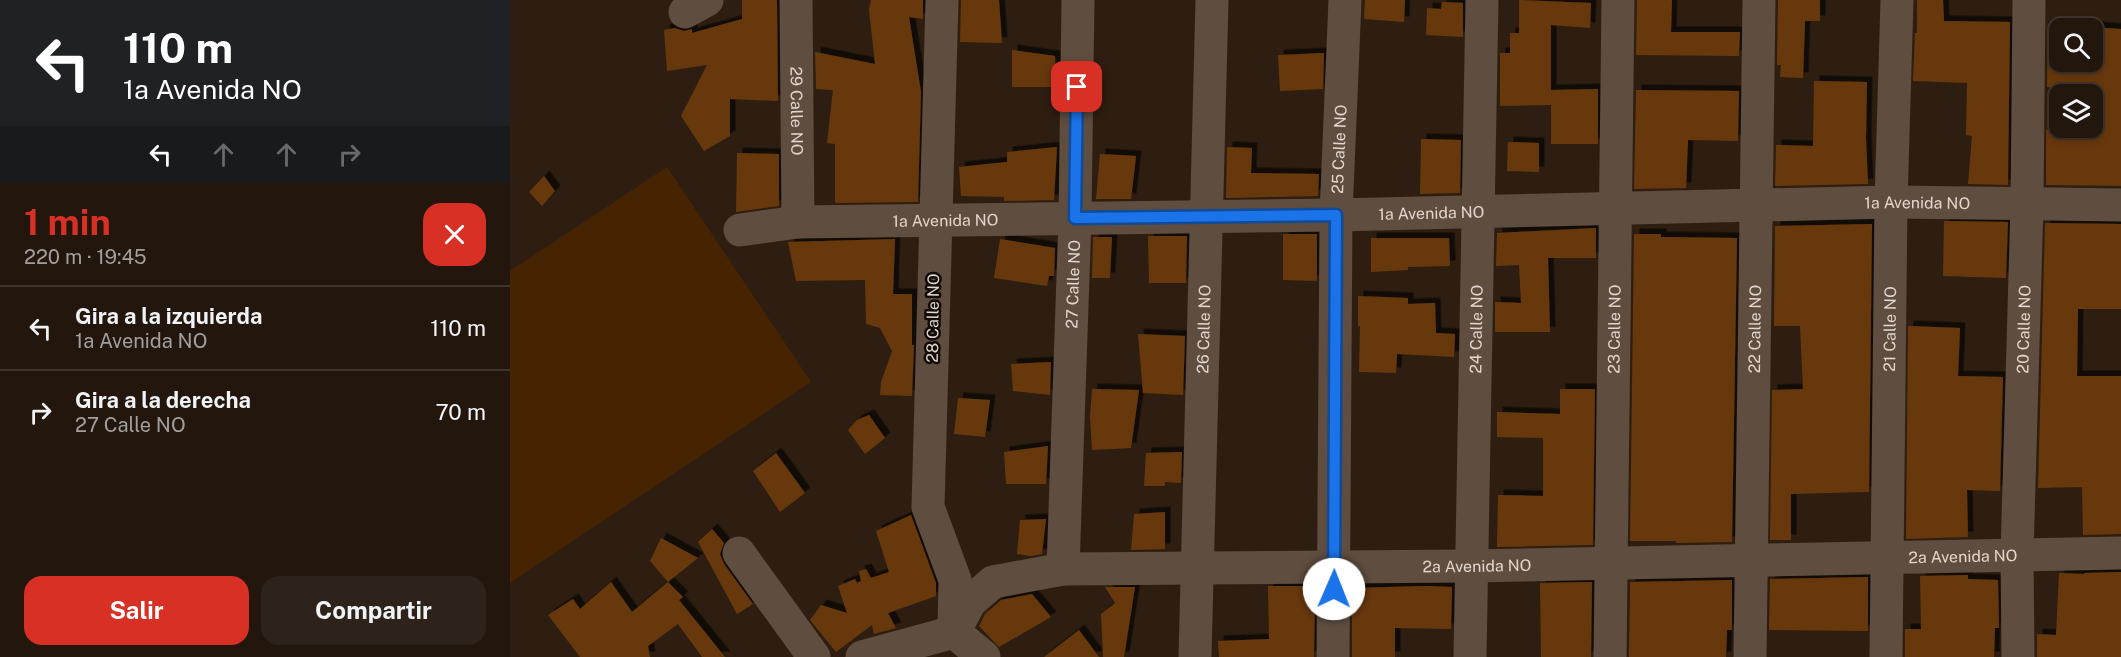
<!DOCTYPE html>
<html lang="es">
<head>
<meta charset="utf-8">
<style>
	:root { --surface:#22160d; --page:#2e231b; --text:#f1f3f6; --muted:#a29f9d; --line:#3f352e; --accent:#d93025 }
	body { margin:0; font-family:"Public Sans",sans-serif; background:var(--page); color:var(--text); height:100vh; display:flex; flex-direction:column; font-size:22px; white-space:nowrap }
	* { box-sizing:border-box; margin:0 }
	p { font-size:20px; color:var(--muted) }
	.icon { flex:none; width:33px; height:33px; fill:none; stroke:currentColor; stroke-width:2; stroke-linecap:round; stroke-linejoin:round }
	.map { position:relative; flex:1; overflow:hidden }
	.sheet { display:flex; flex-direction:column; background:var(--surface); width:510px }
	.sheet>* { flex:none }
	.banner { background:#202124; color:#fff; overflow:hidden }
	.controls { position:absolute; left:1539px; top:18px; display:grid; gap:12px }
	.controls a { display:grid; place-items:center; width:54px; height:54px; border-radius:12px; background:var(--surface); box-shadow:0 3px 9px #0003,0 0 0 2px var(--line); font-size:30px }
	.pin { position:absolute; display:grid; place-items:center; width:51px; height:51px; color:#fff; margin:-26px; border-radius:12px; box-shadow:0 3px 9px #0006 }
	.me { position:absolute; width:66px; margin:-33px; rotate:1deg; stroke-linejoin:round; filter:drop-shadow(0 0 4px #0008) }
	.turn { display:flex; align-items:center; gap:21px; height:126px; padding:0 24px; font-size:27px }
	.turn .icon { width:78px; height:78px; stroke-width:2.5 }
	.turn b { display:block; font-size:42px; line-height:51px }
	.lanes { display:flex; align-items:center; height:57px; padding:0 24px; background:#0003; justify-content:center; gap:30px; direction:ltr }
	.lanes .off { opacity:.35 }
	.round { display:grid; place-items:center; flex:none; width:63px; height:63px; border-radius:18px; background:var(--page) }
	.headline { display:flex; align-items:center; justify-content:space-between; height:102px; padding:0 24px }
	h1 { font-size:36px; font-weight:700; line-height:45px; color:var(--accent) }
	.button { display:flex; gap:12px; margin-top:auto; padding:12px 24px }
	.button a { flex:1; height:69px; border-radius:18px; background:var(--accent); color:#fff; font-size:24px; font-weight:700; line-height:69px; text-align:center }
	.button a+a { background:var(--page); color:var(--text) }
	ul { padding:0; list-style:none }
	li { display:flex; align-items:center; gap:18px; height:84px; padding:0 24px; border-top:2px solid var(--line) }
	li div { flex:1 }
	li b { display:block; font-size:22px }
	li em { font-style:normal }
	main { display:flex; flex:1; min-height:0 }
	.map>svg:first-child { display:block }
</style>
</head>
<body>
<main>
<section class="sheet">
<div class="banner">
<div class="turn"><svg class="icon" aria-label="left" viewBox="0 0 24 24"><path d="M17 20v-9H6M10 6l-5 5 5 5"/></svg><div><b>110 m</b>1a Avenida NO</div></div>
<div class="lanes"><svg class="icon" aria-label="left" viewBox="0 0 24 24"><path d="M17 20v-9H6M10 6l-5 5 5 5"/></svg><svg class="icon off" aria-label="ahead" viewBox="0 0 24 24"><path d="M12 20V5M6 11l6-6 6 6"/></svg><svg class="icon off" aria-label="ahead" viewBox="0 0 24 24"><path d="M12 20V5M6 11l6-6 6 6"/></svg><svg class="icon off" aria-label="right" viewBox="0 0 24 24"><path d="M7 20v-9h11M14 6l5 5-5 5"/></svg></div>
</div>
<div class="headline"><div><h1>1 min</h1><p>220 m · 19:45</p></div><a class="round" style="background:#d93025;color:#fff"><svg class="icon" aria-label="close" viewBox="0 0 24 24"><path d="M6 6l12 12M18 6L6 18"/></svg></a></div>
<ul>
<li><svg class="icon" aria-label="left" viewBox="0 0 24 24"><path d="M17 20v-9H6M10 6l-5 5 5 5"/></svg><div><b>Gira a la izquierda</b><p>1a Avenida NO</p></div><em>110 m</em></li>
<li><svg class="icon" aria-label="right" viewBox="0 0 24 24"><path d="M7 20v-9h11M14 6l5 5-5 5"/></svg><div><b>Gira a la derecha</b><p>27 Calle NO</p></div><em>70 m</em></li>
</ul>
<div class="button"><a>Salir</a><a>Compartir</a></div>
</section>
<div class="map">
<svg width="1611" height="657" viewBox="0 0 1611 657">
	<defs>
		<filter id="shadow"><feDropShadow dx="5.5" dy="-5.5" stdDeviation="0" flood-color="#0009"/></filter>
	</defs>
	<rect width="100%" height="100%" fill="#2e1e11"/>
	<path fill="#472401" d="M 157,167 L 301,382 L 0,583 L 0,271 Z"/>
	<path fill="#67390b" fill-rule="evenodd" filter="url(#shadow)" d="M 232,0 L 267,0 L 268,101 L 220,99 L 220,136 L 194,151 L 171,116 L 197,65 L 157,71 L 154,30 L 165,28 L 174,31 L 182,29 L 182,33 L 232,19 Z
		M 361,0 L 413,0 L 413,19 L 399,17 L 411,92 L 408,202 L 325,203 L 325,144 L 317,143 L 323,90 L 306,89 L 305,52 L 365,64 L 359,10 Z
		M 451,0 L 489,0 L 492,43 L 450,42 Z
		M 855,0 L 895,0 L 894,22 L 854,19 Z
		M 1009,0 L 1081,3 L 1080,28 L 1041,25 L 1041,90 L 1088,89 L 1088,144 L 1041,144 L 1041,105 L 990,106 L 990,53 L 1000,53 L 1000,33 L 1009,33 Z
		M 1127,0 L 1162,0 L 1161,32 L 1230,32 L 1229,56 L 1126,55 Z
		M 1268,0 L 1310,0 L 1310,21 L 1295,21 L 1293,78 L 1270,77 L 1271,65 L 1267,65 Z
		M 1407,0 L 1433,0 L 1434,21 L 1500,22 L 1498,185 L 1458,184 L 1462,136 L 1456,135 L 1457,83 L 1403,81 L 1405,33 L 1407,33 Z
		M 932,2 L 953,3 L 953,37 L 916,35 L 917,8 L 931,9 Z
		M 1538,24 L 1611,29 L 1611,186 L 1536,185 L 1536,130 L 1582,132 L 1582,91 L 1537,87 ZM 1550,28 L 1582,28 L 1582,62 L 1550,62 Z
		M 502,50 L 545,56 L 546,87 L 502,87 Z
		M 814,53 L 813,89 L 770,91 L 768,55 Z
		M 1304,81 L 1357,82 L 1356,138 L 1358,184 L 1265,186 L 1266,145 L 1303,146 Z
		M 1126,90 L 1229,91 L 1228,141 L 1178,140 L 1176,188 L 1124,189 Z
		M 911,139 L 951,140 L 950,193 L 910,194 Z
		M 998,142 L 1029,143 L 1029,172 L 997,171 Z
		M 547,147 L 544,200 L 494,201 L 494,197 L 451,196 L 449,167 L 497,162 L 497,152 Z
		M 717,147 L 742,148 L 741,173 L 809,174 L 808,196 L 716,198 Z
		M 227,153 L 269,154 L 269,206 L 226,212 Z
		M 590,154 L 626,156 L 621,199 L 586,199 Z
		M 34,176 L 45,191 L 32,206 L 19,192 Z
		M 1434,221 L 1498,222 L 1496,278 L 1433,276 Z
		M 1535,223 L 1611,224 L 1611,309 L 1568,309 L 1567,376 L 1611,376 L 1611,534 L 1573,535 L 1572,487 L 1528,488 Z
		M 1362,224 L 1359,492 L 1281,494 L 1281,540 L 1260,540 L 1262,390 L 1293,389 L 1290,326 L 1264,326 L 1265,226 Z
		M 1086,228 L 1086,258 L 1038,258 L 1040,332 L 985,332 L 985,302 L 1011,303 L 1009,265 L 986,266 L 987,233 Z
		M 773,234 L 807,234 L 807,281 L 773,280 Z
		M 1124,234 L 1151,234 L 1151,237 L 1227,238 L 1222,542 L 1166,543 L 1166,541 L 1120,541 Z
		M 638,236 L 677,236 L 676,283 L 639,283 Z
		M 583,237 L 602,237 L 600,278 L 582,278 Z
		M 861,238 L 939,238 L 940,266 L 898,267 L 898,270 L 861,272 Z
		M 385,239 L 383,294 L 402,294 L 402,345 L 404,345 L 402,396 L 370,395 L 371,382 L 382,351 L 370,328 L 356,324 L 355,280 L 286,281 L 278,242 Z
		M 490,239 L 545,248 L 544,276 L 539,276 L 537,286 L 484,278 Z
		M 848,296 L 898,298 L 898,304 L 925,303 L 926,333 L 945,334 L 944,357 L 887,354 L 886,373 L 849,372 L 850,326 L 848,326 Z
		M 1398,326 L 1450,328 L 1448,376 L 1493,377 L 1490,491 L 1457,490 L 1458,537 L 1396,539 Z
		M 628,334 L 675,336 L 673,395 L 633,393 Z
		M 541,362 L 540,395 L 503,391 L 501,364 Z
		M 582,389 L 629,390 L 621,448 L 582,450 L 580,417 Z
		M 1050,389 L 1085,389 L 1083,545 L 987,547 L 988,495 L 1033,496 L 1033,438 L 987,437 L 987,412 L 1050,414 Z
		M 448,398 L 480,400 L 475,437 L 444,434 Z
		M 359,415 L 375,438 L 355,454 L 338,430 L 347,420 Z
		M 538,446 L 536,484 L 496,484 L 494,452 Z
		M 672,452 L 671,483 L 655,482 L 655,486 L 634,486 L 636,453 Z
		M 266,453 L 295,493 L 270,512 L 243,471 Z
		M 655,512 L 655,549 L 621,550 L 624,514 Z
		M 401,515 L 426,583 L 426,596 L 378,613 L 386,628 L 364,634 L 362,625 L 326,652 L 300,620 L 311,605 L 337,613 L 328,586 L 345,579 L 347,583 L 351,581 L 349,571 L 356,569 L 361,578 L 379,572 L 366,531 Z
		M 536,519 L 532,554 L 521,556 L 507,554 L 510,520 Z
		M 202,529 L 214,543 L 210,554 L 214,564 L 243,604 L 227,614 L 188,542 Z
		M 151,538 L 188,558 L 158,582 L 140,561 Z
		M 1611,572 L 1611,657 L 1527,657 L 1527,634 L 1546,635 L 1549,573 L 1574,574 L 1574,573 Z
		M 1458,575 L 1458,579 L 1488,580 L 1489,628 L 1485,628 L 1484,657 L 1395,657 L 1395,629 L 1411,629 L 1410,576 Z
		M 1358,577 L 1358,631 L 1259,630 L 1260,579 Z
		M 1222,580 L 1222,630 L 1217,630 L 1216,657 L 1119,657 L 1120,582 Z
		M 101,582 L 122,612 L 158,582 L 173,597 L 169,600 L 215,657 L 192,657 L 168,624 L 138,646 L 140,657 L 70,657 L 38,615 L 63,599 L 70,609 Z
		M 1082,582 L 1081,657 L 1031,657 L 1030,583 Z
		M 758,586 L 805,586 L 804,657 L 709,657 L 708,641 L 759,639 Z
		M 917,586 L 942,587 L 941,629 L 885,628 L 885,657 L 842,657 L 842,588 Z
		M 595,587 L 625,587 L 614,657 L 593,657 L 591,614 L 605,603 Z
		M 522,594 L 541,617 L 489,647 L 469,626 L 475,614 L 491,600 Z
		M 569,630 L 589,657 L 534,657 Z"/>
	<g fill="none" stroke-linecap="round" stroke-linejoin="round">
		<g stroke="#5f4d3f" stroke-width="33">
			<path id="s1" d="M 286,0 L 288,222"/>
			<path d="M 432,0 L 418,507 L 445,580 L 444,630"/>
			<path d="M 175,12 L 197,0"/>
			<path id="s2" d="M 230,230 L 288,222 L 826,215 L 1381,202 L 1611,205"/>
			<path d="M 229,553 L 304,657"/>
			<path id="s3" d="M 553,569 L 565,218 L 568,0"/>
			<path d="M 444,632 L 474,657"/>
			<path id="s4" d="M 352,657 L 444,632 L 460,602 L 483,582 L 553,569 L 960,566 L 1611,553"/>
			<path id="s5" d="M 685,657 L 702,0"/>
			<path id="s6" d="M 823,657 L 826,215 L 835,0"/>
			<path id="s7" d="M 960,657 L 972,0"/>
			<path id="s8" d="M 1100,657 L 1108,0"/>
			<path id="s9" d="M 1240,657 L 1249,0"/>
			<path id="s10" d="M 1376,657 L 1381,202 L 1387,0"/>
			<path id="s11" d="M 1508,657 L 1507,555 L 1517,204 L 1519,0"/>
		</g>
	</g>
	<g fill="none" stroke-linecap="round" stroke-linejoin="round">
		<g stroke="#114b97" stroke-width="15">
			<path id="route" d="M 567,87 L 565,218 L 826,215 L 824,589"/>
		</g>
		<use href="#route" stroke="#1a73e8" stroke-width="10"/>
	</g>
	<g text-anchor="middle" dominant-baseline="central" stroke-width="5" stroke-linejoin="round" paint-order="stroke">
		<g font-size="16" fill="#e1d5cd" stroke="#110a05">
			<text stroke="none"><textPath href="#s1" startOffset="111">29 Calle NO</textPath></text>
			<text stroke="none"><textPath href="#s6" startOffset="508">25 Calle NO</textPath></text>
			<text stroke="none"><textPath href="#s2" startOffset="1178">1a Avenida NO</textPath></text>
			<text stroke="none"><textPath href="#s2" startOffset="692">1a Avenida NO</textPath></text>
			<text stroke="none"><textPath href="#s2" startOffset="206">1a Avenida NO</textPath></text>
			<text stroke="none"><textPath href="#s3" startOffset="285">27 Calle NO</textPath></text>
			<text transform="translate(423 318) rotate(-89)">28 Calle NO</text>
			<text stroke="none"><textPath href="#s7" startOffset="328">24 Calle NO</textPath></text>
			<text stroke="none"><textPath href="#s8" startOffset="328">23 Calle NO</textPath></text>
			<text stroke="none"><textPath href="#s9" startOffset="328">22 Calle NO</textPath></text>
			<text stroke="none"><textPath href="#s10" startOffset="328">21 Calle NO</textPath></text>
			<text stroke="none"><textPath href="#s5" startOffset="328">26 Calle NO</textPath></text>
			<text stroke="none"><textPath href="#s11" startOffset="328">20 Calle NO</textPath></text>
			<text stroke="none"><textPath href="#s4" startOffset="1131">2a Avenida NO</textPath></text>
			<text stroke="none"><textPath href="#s4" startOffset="645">2a Avenida NO</textPath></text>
		</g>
	</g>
</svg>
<div class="controls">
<a><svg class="icon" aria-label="search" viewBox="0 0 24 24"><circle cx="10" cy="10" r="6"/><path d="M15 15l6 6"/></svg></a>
<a><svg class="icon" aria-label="layers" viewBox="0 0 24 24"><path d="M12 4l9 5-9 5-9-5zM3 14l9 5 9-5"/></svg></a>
</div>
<div class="pin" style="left:567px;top:87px;background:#d93025"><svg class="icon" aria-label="arrive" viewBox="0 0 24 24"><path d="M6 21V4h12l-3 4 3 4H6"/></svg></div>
<svg class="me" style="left:824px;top:589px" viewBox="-20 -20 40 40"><circle r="19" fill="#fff"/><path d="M0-13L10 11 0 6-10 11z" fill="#1a73e8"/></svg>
</div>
</main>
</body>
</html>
